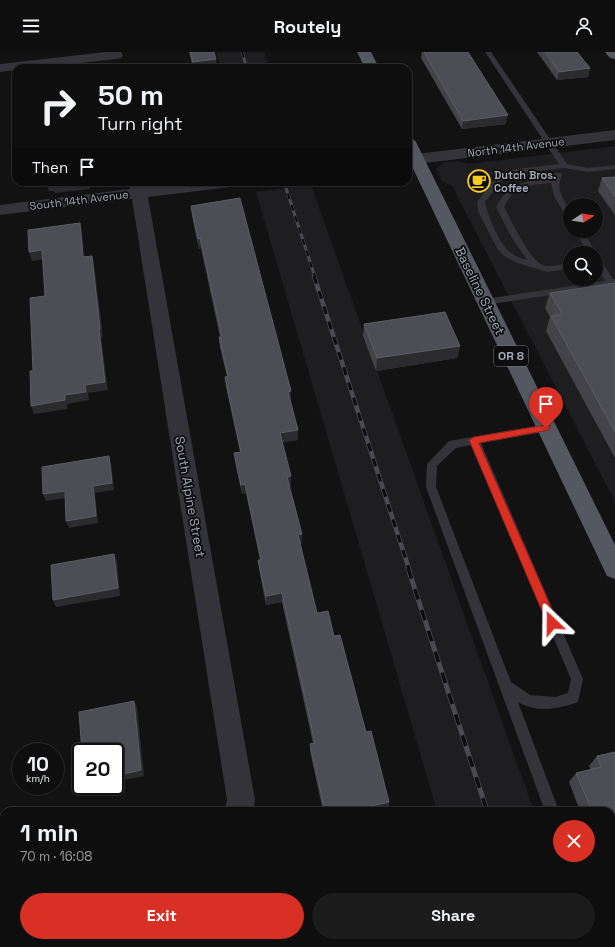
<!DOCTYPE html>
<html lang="en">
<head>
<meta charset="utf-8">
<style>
	:root { --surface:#0e0e0e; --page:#1c1c1c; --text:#f1f3f6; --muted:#9b9c9e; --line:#2e2e2e; --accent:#d93025 }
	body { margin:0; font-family:"Space Grotesk",sans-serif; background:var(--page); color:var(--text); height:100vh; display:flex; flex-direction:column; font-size:15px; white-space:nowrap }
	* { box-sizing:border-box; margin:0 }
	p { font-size:13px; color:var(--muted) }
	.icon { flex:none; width:22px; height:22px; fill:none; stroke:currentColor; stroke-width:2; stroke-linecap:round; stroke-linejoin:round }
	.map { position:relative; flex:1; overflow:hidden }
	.details { position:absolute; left:0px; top:755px; width:615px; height:140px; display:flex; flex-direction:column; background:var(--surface); border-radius:12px 12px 0 0; box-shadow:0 1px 3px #0004,0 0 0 1px var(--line) }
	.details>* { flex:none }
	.guide { position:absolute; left:12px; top:12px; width:400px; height:122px; border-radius:12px; box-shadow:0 1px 3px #0004,0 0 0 1px var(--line); background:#0e0e0e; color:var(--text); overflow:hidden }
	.needle { width:26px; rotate:78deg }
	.buttons { position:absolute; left:563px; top:146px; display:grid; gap:8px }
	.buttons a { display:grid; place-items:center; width:40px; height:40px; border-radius:50%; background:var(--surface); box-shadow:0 1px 3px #0004,0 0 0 1px var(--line); font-size:20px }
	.speed { position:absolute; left:12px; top:691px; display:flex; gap:8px; font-size:20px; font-weight:700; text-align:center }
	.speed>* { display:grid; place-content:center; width:52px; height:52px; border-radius:50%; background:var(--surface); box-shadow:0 1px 3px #0004,0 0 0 1px var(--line); line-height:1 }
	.speed small { font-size:10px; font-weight:400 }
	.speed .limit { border:2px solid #111; border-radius:6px; background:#fff; color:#111 }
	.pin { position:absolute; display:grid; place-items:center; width:34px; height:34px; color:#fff; margin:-41px -17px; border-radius:50% 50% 50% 0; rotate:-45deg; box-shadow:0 0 4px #0007 }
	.pin .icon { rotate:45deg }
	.me { position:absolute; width:44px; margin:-22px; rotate:337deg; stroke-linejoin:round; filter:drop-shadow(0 0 3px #0008) }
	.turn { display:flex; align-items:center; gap:14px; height:84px; padding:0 20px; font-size:18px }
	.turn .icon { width:52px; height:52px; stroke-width:2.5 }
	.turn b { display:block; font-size:28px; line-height:34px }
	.then { display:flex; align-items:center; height:38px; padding:0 20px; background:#0003; gap:8px; font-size:15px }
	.round { display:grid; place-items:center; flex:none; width:42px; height:42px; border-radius:21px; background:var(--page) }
	.headline { display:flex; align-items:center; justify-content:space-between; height:68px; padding:0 20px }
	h1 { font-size:24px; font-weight:700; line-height:30px }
	.action { display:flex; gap:8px; margin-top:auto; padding:8px 20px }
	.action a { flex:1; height:46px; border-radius:24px; background:var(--accent); color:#fff; font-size:16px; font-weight:700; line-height:46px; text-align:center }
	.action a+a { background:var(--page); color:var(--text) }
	header { display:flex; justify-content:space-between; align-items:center; height:52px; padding:0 20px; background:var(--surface); font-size:18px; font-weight:700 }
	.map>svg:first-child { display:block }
</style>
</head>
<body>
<header><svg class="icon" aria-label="menu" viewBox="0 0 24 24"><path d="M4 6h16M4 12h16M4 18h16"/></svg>Routely<svg class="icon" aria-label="person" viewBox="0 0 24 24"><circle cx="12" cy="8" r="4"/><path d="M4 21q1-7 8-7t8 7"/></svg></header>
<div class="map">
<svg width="615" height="895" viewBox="0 0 615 895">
	<rect width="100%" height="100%" fill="#121213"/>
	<path fill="#1e1e20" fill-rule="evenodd" d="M 216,0 L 264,0 L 270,16 L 221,16 Z
		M 615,94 L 615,450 L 452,134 L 442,129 L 436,117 L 444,110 L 458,109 L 469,112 ZM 570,153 L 596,153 L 596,179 L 570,179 ZM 570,201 L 596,201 L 596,227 L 570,227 Z
		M 311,133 L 534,759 L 437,759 L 256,140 Z
		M 476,891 L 581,891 L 583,895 L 477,895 Z"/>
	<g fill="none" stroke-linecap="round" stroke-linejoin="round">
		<path fill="#333339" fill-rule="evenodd" d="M 485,0 L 491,0 L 567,112 L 588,116 L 615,113 L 615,117 L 588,120 L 564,116 L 513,122 L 502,128 L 485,150 C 487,162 500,193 510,200 C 515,204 522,207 527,208 L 512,186 L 496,155 C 510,129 526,129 553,126 L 555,121 L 561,121 L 562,123 C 553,143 570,148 570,167 L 567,166 L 554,144 L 551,131 C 529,133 515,133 504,155 C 512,170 528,205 542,213 C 549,216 562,212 570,211 L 570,217 L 547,220 L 517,211 L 504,204 L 497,196 L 478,159 L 477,150 L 496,124 L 508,118 L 559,112 Z
			M 575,179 L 583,179 L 596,201 L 596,202 L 588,201 Z
			M 596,204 L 599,205 L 613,227 L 615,227 L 615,233 L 485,253 L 480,250 L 485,247 L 605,229 L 596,214 Z
			M 546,372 L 550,373 L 551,376 L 550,379 L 481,391 L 583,627 L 578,650 C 560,657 535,661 518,650 L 559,759 L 545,759 L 426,435 L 427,412 L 449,389 ZM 471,393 L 571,627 L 568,641 L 555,645 L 530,643 L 511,630 L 436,435 L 437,414 L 456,396 Z
			M 592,891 L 608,891 L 609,895 L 593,895 Z"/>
		<path fill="#333339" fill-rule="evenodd" d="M 106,0 L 121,0 L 123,3 L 121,6 L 116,7 L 37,16 L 16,16 L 16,18 L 0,20 L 0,12 Z
			M 615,78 L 615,88 L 408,113 L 408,103 Z
			M 129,130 L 145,130 L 146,135 L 190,130 L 238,130 L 236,133 L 230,135 L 148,145 L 255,748 L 253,759 L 225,759 L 227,748 L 132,147 L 0,163 L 0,153 L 130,137 Z
			M 0,842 L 4,842 L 4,872 L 0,872 Z"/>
		<path fill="#565861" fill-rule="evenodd" d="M 357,0 L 371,0 L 379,16 L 365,16 Z
			M 605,0 L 615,0 L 615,7 L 610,6 Z
			M 408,85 L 413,87 L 416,90 L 615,493 L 615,527 L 607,524 L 408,106 Z"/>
		<g stroke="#4a4b52" stroke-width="3">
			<path id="rail-far2" d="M 242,0 L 247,16
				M 284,130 L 315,225"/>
		</g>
		<g stroke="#4a4b52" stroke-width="4.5">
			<path id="rail-far1" d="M 314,224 L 409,517"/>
		</g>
		<g stroke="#4a4b52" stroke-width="5">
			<path id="rail" d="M 408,516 L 487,759
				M 530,891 L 531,895"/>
		</g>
		<use href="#rail-far2" stroke="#0d0d0e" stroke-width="2" stroke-dasharray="6" stroke-linecap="butt"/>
		<use href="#rail-far1" stroke="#0d0d0e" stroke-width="3" stroke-dasharray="8" stroke-linecap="butt"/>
		<use href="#rail" stroke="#0d0d0e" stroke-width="3.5" stroke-dasharray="11" stroke-linecap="butt"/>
	</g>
	<path fill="#434349" d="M 189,0 L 214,0 L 217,16 L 193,16 Z
		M 422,0 L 468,0 L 506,72 L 462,77 L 421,6 Z
		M 537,0 L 577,0 L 590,16 L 588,25 L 557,28 Z
		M 615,125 L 615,163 L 598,139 L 602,126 Z
		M 191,154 L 291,349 L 290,349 L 298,388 L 282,390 L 291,434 L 289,434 L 302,491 L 300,492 L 317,561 L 334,584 L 389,750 L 388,756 L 374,759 L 323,759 L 310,699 L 310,692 L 313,691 L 282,550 L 266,553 L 259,517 L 258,508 L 260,508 L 246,441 L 242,442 L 235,410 L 234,401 L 240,400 L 226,335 L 225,325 L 227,325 L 220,295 L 219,285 L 220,285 L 201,196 L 199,197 L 192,164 Z
		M 615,231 L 615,406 L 546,279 L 550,265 L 545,256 L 550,241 Z
		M 364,272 L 460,294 L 457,306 L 376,319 L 363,284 Z
		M 615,700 L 615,848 L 611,838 L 611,759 L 580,759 L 569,730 L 576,721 L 591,718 L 589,714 L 597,704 Z"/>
	<path fill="#2b2b2f" d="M 216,7 L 217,16 L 193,16 L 193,10 Z
		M 590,16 L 588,25 L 557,28 L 559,20 Z
		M 508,63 L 506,72 L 462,77 L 463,69 Z
		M 52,130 L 90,130 L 90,137 L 55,141 L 54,139 L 49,139 L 46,131 Z
		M 80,171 L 82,180 L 85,214 L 83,205 Z
		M 200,186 L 201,196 L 199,197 L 198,187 Z
		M 42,198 L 45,207 L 32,209 L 29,200 Z
		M 92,204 L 94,213 L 103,285 L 101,286 L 108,338 L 88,341 L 89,348 L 67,352 L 68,357 L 34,362 L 31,354 L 65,343 L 85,333 L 99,277 Z
		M 460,294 L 457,306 L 376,319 L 377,306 Z
		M 291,339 L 291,349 L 288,349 L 288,340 Z
		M 298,378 L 298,388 L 280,391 L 280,381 Z
		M 109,404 L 111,411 L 114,438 L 95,441 L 98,471 L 69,476 L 66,469 L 93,434 Z
		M 291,424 L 291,434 L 287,434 L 287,425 Z
		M 245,432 L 246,441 L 242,442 L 241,433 Z
		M 65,439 L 67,446 L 46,449 L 43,442 Z
		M 302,482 L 302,491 L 298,492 L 298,483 Z
		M 114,502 L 117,509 L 120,544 L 56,555 L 53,548 Z
		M 282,541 L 282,550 L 266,553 L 266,544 Z
		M 134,649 L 137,655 L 144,724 L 115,730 L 115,724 Z
		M 86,734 L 95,734 L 87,736 Z
		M 389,750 L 388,756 L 374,759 L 348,759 Z"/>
	<path fill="#4d4e55" stroke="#5b5c64" d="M 190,0 L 214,0 L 216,7 L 193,10 Z
		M 424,0 L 468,0 L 508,63 L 463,69 Z
		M 545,0 L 577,0 L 590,16 L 559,20 Z
		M 615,125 L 615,145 L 602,126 Z
		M 46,130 L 79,130 L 52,133 L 52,130 L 46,131 Z
		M 240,146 L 291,339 L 288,340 L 298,378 L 280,381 L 291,424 L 287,425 L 302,482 L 298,483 L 317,561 L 328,559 L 334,584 L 340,583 L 366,680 L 371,679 L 389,750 L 348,759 L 325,759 L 310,692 L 315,691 L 282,541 L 266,544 L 258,508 L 261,508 L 245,432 L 241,433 L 234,401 L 241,400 L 225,325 L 228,324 L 219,285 L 222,285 L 200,186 L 198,187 L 191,154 Z
		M 80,171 L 83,205 L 92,204 L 100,277 L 99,277 L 105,330 L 85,333 L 86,340 L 65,343 L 65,348 L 31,354 L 30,319 L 33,319 L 30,246 L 45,244 L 42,198 L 29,200 L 28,178 Z
		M 615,231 L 615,380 L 551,264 L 562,262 L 550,241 Z
		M 445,260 L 460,294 L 377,306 L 364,272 Z
		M 109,404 L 112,431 L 93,434 L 96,464 L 66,469 L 65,439 L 43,442 L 42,415 Z
		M 114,502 L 118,536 L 53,548 L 51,513 Z
		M 134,649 L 141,718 L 115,724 L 115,700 L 82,700 L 79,660 Z
		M 615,700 L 615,818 L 611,808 L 611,759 L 592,759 L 576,721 L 601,715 L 597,704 Z"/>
	<path fill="#d93025" stroke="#8d1f18" d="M 546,373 L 549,373 L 550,376 L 549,378 L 479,391 L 558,571 L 556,574 L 552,576 L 549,574 L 547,571 L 469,388 L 474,385 Z"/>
	<defs>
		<g id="cafe-ring" transform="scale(1.15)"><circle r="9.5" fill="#0d0d0e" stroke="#f9c924" stroke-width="1.5"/><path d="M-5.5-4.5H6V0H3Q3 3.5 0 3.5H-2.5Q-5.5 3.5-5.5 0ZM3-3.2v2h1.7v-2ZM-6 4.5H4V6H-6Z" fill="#f9c924"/></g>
	</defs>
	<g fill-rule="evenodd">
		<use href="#cafe-ring" x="479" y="129"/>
	</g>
	<g text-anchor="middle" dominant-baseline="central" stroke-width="3.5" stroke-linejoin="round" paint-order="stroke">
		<g font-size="11" fill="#a2a6b5" stroke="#0d0d0e">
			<text transform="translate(516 95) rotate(-7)">North 14th Avenue</text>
			<text transform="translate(79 148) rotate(-7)">South 14th Avenue</text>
		</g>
		<g font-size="11" font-weight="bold" fill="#a2a6b5" stroke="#0d0d0e" text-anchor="start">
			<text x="494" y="123">Dutch Bros.<tspan x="494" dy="13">Coffee</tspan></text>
		</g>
		<rect fill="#0d0d0e" stroke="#757883" stroke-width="1" x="494" y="294" width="34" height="20" rx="3"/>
		<g font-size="12" font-weight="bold" fill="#a2a6b5">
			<text x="511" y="304">OR 8</text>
		</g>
		<g font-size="13" fill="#a2a6b5" stroke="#0d0d0e">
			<text transform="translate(480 239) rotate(64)">Baseline Street</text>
			<text transform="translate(190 445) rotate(80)">South Alpine Street</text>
		</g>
	</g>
</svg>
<div class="buttons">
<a><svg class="needle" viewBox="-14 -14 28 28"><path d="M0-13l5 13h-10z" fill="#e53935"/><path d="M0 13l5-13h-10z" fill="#9b9c9e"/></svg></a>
<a><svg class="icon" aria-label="search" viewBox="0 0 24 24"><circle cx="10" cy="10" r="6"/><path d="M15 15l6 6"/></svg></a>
</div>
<div class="speed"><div>10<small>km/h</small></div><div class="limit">20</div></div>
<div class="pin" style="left:546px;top:376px;background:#d93025"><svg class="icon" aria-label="arrive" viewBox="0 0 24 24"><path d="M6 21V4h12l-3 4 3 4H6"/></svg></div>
<svg class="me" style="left:552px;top:571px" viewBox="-20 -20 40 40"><path d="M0-17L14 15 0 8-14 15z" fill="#d93025" stroke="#fff" stroke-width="4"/></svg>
<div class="guide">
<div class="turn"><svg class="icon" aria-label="right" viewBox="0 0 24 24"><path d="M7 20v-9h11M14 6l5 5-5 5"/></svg><div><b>50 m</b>Turn right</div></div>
<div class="then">Then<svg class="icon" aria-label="arrive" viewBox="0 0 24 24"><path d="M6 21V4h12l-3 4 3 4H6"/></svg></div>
</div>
<section class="details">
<div class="headline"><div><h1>1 min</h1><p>70 m · 16:08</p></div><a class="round" style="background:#d93025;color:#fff"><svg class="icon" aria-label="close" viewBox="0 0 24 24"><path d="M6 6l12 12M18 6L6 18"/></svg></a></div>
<div class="action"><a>Exit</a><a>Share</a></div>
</section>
</div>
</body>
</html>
